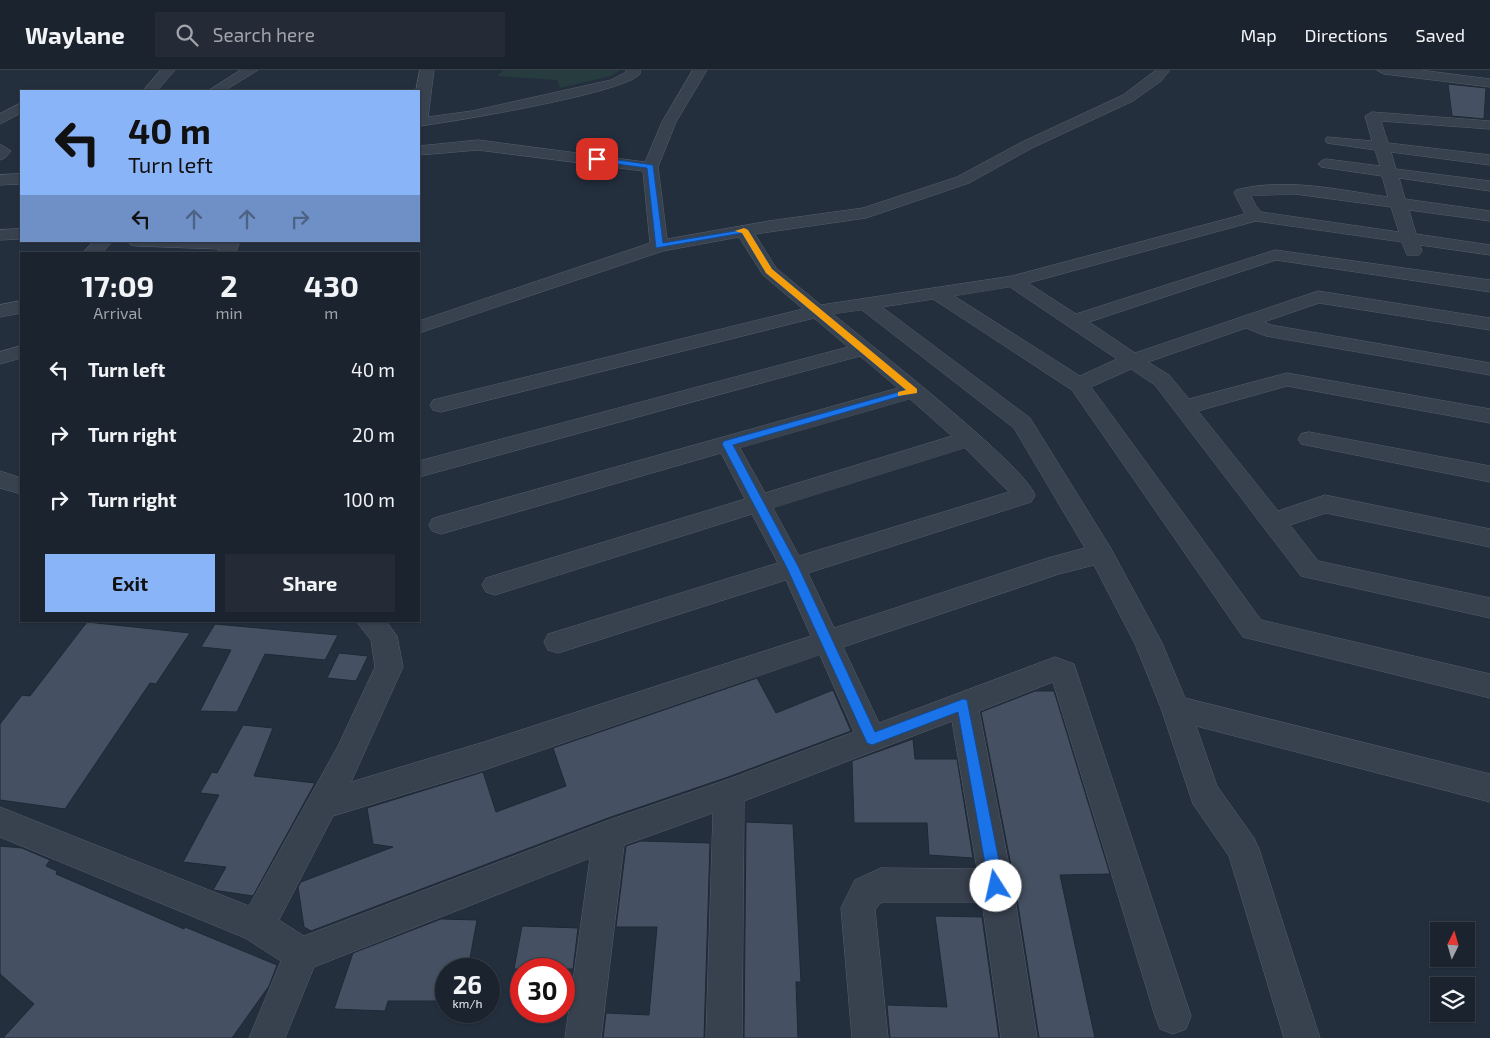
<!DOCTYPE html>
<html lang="en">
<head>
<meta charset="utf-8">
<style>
	:root { --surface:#1b232e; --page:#242b36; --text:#f1f3f6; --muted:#a0a4aa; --line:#39404a; --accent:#8ab4f8 }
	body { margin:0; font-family:"Exo 2",sans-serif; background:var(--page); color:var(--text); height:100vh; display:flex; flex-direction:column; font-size:19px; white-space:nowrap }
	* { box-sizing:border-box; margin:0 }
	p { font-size:16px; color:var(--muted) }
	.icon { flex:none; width:28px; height:28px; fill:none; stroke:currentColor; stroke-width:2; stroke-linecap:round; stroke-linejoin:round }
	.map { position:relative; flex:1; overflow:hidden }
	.side { position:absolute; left:20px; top:182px; width:400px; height:370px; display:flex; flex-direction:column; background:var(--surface); border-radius:0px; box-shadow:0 1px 4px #0004,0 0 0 1px var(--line) }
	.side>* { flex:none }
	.top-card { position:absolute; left:20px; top:20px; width:400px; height:152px; border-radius:0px; box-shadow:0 1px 4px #0004,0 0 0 1px var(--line); background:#8ab4f8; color:#111; overflow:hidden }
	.needle { width:32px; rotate:5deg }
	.buttons { position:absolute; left:1430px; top:852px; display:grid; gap:10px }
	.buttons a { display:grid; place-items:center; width:45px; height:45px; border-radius:0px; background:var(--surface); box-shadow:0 1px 4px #0004,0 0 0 1px var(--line); font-size:25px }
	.speed { position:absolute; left:435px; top:888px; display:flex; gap:10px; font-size:25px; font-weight:700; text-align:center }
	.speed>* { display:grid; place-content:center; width:65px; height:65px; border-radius:50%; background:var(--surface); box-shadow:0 1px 4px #0004,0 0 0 1px var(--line); line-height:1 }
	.speed small { font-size:12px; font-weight:400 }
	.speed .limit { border:8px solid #d22; background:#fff; color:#111 }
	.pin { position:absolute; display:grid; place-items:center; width:42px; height:42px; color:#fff; margin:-21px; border-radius:10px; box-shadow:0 2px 8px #0006 }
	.me { position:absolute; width:55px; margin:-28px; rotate:350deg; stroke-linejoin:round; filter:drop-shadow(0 0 4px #0008) }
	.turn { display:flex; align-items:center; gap:18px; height:105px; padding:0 25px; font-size:22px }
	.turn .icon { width:65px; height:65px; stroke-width:2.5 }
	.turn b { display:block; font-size:35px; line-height:42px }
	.lanes { display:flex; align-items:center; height:48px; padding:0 25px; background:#0003; justify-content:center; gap:25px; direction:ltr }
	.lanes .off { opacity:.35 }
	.eta { display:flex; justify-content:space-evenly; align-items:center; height:85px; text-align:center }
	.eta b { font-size:30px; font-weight:700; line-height:35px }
	.action { display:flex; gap:10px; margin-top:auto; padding:10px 25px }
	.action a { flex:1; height:58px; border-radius:0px; background:var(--accent); color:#111; font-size:20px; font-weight:700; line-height:58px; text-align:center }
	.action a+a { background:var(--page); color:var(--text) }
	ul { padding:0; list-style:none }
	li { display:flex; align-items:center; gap:15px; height:65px; padding:0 25px }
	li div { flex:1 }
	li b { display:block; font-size:19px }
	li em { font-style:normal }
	header { display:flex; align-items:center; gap:30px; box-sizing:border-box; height:70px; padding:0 25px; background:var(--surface); border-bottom:1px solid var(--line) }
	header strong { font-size:24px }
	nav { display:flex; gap:28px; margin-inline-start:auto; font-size:18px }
	.search { width:350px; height:45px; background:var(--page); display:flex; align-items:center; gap:12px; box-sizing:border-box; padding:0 18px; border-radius:0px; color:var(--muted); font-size:19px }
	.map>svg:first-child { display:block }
</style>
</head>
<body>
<header>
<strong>Waylane</strong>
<div class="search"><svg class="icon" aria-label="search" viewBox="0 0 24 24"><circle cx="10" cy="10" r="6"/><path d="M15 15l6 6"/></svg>Search here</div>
<nav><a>Map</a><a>Directions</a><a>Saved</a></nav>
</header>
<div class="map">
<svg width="1490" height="968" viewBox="0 0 1490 968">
	<rect width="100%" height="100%" fill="#242f3e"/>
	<path fill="#263c3f" d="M 503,0 L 620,0 L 611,6 L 560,18 L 557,10 L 497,6 Z"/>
	<path fill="#455162" stroke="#1f2835" d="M 1448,14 L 1486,18 L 1484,49 L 1452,46 Z
		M 87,552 L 190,563 L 156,614 L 150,613 L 65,739 L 0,730 L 0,654 L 22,625 L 30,626 Z
		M 215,554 L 291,561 L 338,565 L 325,590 L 265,584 L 237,642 L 200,641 L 231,580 L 201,577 Z
		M 339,583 L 368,586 L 356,611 L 327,608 Z
		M 757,608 L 776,643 L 833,620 L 851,661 L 728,707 L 608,748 L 311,861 L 304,857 L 298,817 L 301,812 L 393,777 L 373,774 L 367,738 L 483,702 L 496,742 L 566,716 L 553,678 Z
		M 1035,621 L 1054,621 L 1110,804 L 1060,805 L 1095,968 L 1039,968 L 1015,816 L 981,642 Z
		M 243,655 L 273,658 L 254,706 L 315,713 L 253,826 L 213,820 L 226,797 L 183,792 L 219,725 L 200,723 L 212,702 L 217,703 Z
		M 913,669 L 915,689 L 957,689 L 973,788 L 929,785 L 927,753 L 854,753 L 852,691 Z
		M 746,752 L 793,754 L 801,912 L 796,912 L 798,968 L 744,968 Z
		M 641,771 L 710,773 L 704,968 L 603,968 L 606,943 L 649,945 L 657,857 L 616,857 L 626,776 Z
		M 0,776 L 22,778 L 50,790 L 46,796 L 57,801 L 56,804 L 184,859 L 185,857 L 277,895 L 269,916 L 232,968 L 3,968 L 34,934 L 0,904 Z
		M 935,846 L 982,847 L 999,968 L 890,968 L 887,935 L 947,937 Z
		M 441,849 L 477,850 L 468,899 L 446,899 L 446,931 L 388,931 L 385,941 L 334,939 L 353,883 Z
		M 522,856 L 578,858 L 573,899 L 514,899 Z"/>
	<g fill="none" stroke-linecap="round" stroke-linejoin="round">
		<g stroke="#565f6c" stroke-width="1">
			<path id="minor" d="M 161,0 L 175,0 L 157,21 L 143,21 Z
				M 241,0 L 258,0 L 224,21 L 208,21 Z
				M 420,0 L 434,0 L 428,47 L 472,41 L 611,10 L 626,2 L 626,0 L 640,0 L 640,4 C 625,23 452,52 419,56 L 419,21 L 416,21 Z
				M 693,0 L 707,0 L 676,52 L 658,97 L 667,169 L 769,151 L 863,138 L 957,107 L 1022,72 L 1123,25 L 1156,0 L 1170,0 L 1161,11 L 1133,31 L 1032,78 L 969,113 L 866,148 L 755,164 L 776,198 L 821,235 L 1012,206 L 1245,144 L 1234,123 L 1236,120 C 1286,107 1339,120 1388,127 L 1382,106 L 1321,97 L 1318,94 L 1321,91 L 1326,89 L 1380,96 L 1375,80 L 1327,73 L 1325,70 L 1327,67 L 1372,71 L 1365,46 L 1372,42 L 1490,51 L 1490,59 L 1381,51 L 1388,73 L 1490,85 L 1490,95 L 1391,82 L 1396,99 L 1490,111 L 1490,121 L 1399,108 L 1405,129 L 1490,141 L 1490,151 L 1409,140 L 1416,164 L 1490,175 L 1490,185 L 1420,175 L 1422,181 L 1419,185 L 1407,185 L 1402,172 L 1256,151 L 1028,213 L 1076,244 L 1275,180 L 1490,210 L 1490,222 L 1276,190 L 1089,252 L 1135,283 L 1318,221 L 1490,248 L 1490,260 L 1319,233 L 1264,252 L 1271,255 L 1490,293 L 1490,305 L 1266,266 L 1246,258 L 1148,292 L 1169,305 L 1189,329 L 1287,303 L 1490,339 L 1490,353 L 1287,316 L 1198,341 L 1278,441 L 1325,425 L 1490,459 L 1490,477 L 1326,443 L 1290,455 L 1318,491 L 1490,528 L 1490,548 L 1301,506 L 1155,315 L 1131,299 L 1091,317 L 1261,550 L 1490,604 L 1490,628 L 1243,567 L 1072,320 L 933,229 L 882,237 L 1030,348 L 1110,477 L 1162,573 L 1185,628 L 1490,704 L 1490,732 L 1196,656 L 1217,716 L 1254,768 L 1259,779 L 1320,968 L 1284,968 L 1229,786 L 1193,734 L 1161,638 L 1135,574 L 1094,495 L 1059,504 L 843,577 L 879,653 L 1055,587 L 1074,594 L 1191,946 L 1186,959 L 1173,964 L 1160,959 L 1155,946 L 1053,612 L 979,641 L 1013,816 L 1037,968 L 1001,968 L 982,832 L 883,832 L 879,834 L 875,840 L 888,968 L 852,968 L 841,838 L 855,810 L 881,798 L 977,799 L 952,651 L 744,731 L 742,968 L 706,968 L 713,743 L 624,775 L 601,968 L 565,968 L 590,788 L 314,897 L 285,968 L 249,968 L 281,891 L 245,868 L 0,767 L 0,737 L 249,836 L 338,676 L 375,597 L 371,570 L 356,551 L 386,551 L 397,566 L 403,597 L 351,712 L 484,672 L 811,566 L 786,510 L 558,583 L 548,580 L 544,572 L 548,564 L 558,561 L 778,493 L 752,444 L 495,525 L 486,522 L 482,515 L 486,508 L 745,429 L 721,383 L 441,464 L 432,461 L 429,455 L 432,449 L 441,446 L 898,318 L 860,286 L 419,407 L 419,391 L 848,277 L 814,248 L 441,342 L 433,340 L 430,335 L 433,330 L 441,328 L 803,239 L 763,205 L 739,167 L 663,181 L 419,263 L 419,251 L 650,173 L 643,101 L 478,80 L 419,85 L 419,76 L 478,70 L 645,92 L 662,52 ZM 1295,124 L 1391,137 L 1399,162 L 1261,142 L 1256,136 L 1251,126 ZM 1010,217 L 1117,289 L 1080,306 L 954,226 ZM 862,240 L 1014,358 L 1085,478 L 1048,488 L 834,558 L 808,503 L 1031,432 L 1035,426 C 1030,399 864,270 833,244 ZM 910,329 L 952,366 L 765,423 L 740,378 ZM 965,378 L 1009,422 L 799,486 L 773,438 ZM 820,585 L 854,662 L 729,709 L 609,750 L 304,866 L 279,850 L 333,746 L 484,700 Z
				M 21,33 L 21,43 L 0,54 L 0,44 Z
				M 0,74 L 11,81 L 5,88 L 0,90 Z
				M 21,104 L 21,114 L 0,115 L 0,105 Z
				M 21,159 L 21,169 L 0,170 L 0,160 Z
				M 94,171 L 113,171 L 101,184 L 82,184 Z
				M 128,171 L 237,171 L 239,174 L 235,184 L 217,184 L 219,179 L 137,176 L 131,175 Z
				M 21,231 L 21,243 L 0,247 L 0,235 Z
				M 21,276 L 21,288 L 0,294 L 0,282 Z
				M 1309,362 L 1490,396 L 1490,412 L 1301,374 L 1298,369 L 1301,364 Z
				M 0,401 L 21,408 L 21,424 L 0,418 Z"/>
		</g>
		<g stroke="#565f6c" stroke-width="1">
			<path id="tertiary" d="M 1377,0 L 1420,0 L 1490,9 L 1490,17 L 1384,4 Z"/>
		</g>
		<use href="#minor" fill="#38414e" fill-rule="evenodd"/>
		<use href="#tertiary" fill="#38414e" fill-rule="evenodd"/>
	</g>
	<path fill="#1a73e8" stroke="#114b97" d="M 597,87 L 653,95 L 663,173 L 747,159 L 772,199 L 918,321 L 733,375 L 799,498 L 875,662 L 963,629 L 967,630 L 1004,816 L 1002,821 L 996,824 L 991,821 L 989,816 L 958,642 L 872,675 L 867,673 L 787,498 L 722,374 L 724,371 L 906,320 L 766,203 L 742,163 L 656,178 L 647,98 L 594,91 Z"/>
	<path fill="#f59e0b" d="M 744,158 L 748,160 L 772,199 L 917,319 L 917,323 L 898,326 L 898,322 L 906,320 L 766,203 L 742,163 L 735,161 Z"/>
</svg>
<div class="buttons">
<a><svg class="needle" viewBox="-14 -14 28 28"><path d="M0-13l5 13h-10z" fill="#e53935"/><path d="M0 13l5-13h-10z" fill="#a0a4aa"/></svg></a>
<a><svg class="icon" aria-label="layers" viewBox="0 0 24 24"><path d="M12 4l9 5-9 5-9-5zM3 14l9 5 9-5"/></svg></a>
</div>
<div class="speed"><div>26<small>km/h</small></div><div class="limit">30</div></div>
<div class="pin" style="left:597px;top:89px;background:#d93025"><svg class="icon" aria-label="arrive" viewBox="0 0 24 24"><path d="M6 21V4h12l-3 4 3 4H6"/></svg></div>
<svg class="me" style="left:996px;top:816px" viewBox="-20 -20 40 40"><circle r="19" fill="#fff"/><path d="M0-13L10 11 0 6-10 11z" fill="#1a73e8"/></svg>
<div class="top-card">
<div class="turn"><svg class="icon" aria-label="left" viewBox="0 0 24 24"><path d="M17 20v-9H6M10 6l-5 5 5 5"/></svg><div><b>40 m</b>Turn left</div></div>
<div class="lanes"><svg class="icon" aria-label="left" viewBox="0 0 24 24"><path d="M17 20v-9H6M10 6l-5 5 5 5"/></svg><svg class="icon off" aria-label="ahead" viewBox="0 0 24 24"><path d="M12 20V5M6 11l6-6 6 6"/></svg><svg class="icon off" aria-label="ahead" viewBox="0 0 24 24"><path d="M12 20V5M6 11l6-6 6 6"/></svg><svg class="icon off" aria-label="right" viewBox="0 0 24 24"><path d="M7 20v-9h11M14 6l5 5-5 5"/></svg></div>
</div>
<section class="side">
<div class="eta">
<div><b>17:09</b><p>Arrival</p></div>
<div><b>2</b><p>min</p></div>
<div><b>430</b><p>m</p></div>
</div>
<ul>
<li><svg class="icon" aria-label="left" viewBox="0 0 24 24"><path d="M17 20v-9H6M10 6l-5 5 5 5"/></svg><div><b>Turn left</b></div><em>40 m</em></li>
<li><svg class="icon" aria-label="right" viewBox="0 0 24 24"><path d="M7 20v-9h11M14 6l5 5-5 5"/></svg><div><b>Turn right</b></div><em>20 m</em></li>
<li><svg class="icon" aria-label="right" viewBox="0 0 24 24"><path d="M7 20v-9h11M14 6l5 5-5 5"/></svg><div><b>Turn right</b></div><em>100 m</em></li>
</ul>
<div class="action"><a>Exit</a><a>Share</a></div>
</section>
</div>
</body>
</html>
